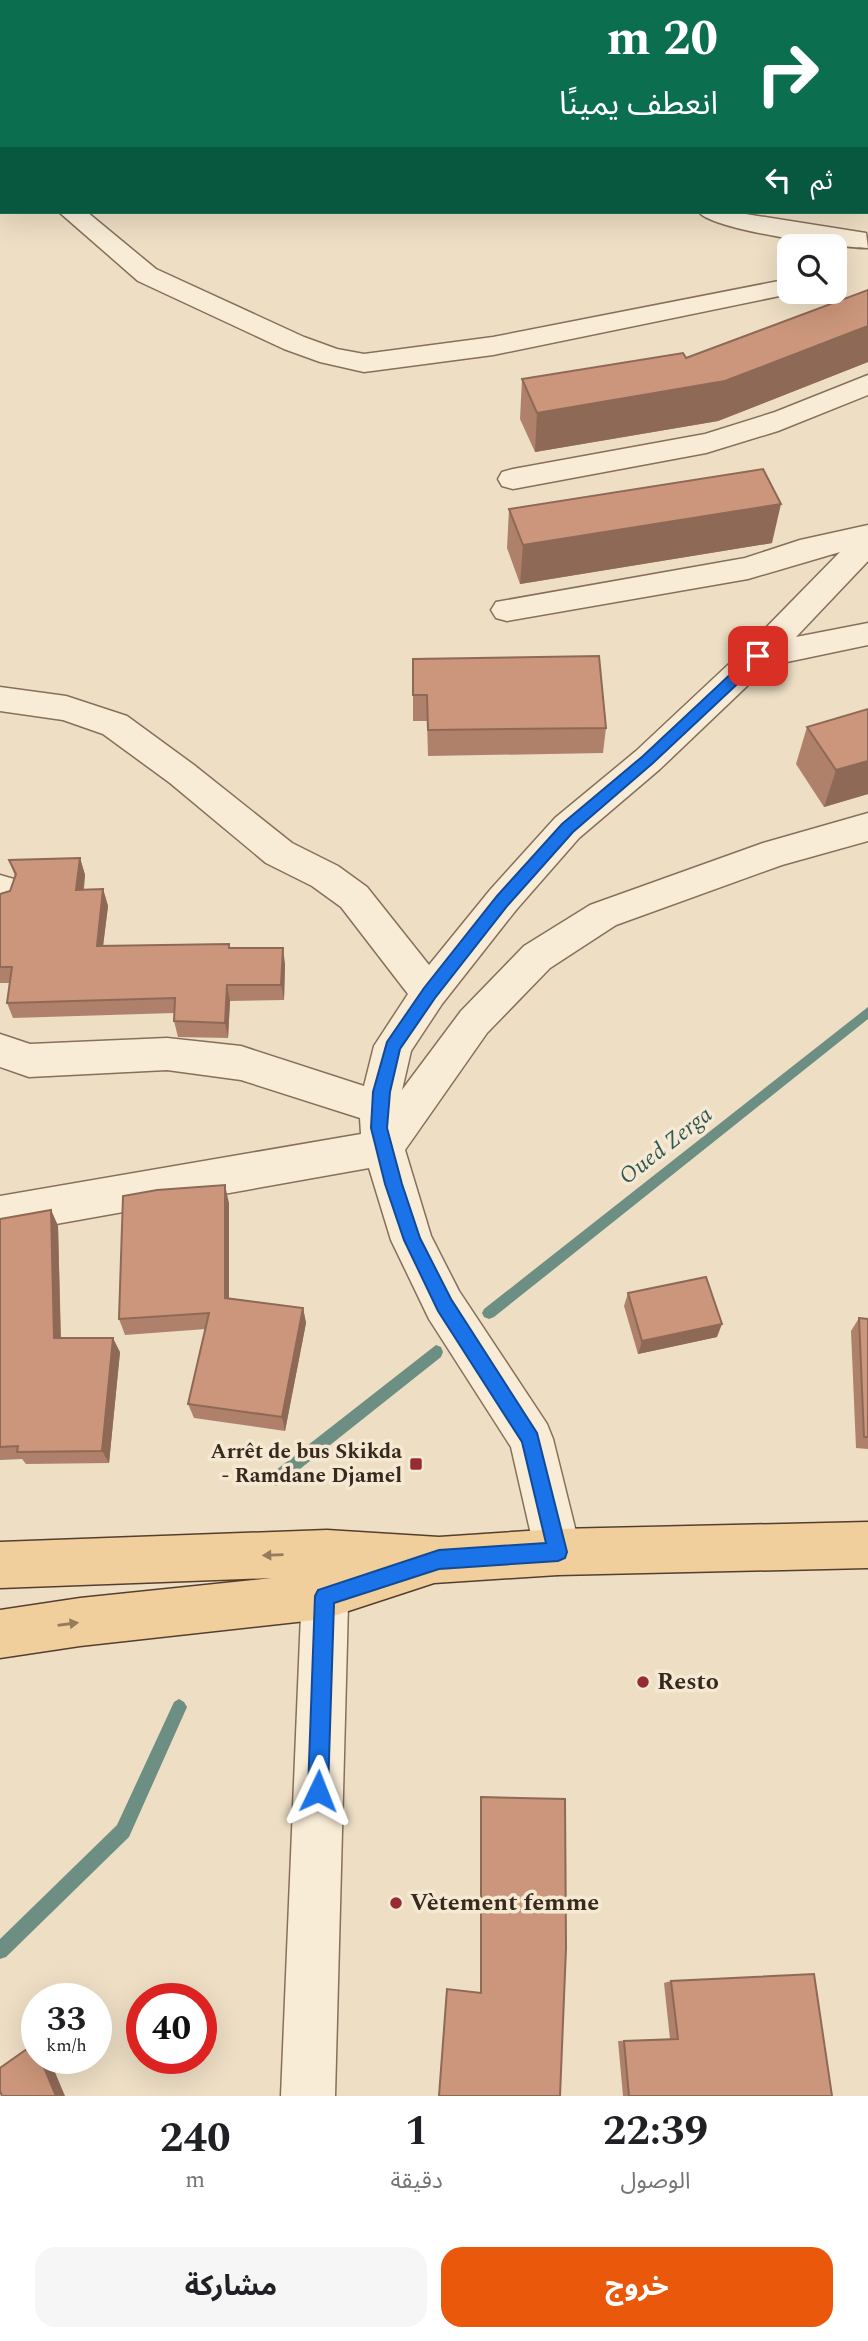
<!DOCTYPE html>
<html lang="ar">
<head>
<meta charset="utf-8">
<style>
	:root { --surface:#fff; --page:#f6f6f6; --text:#202124; --muted:#757577; --accent:#ea580c }
	body { margin:0; font-family:Spectral,"Noto Sans Arabic",serif; background:var(--page); color:var(--text); direction:rtl; height:100vh; display:flex; flex-direction:column; font-size:26px; white-space:nowrap }
	* { box-sizing:border-box; margin:0 }
	p { font-size:23px; color:var(--muted) }
	.icon { flex:none; width:38px; height:38px; fill:none; stroke:currentColor; stroke-width:2; stroke-linecap:round; stroke-linejoin:round }
	.map { position:relative; height:2096px; overflow:hidden; direction:ltr }
	.sheet { display:flex; flex-direction:column; background:var(--surface); flex:1 }
	.sheet>* { flex:none }
	.banner { position:absolute; left:0px; top:0px; width:868px; height:214px; box-shadow:0 7px 28px #0002; direction:rtl; background:#0b6e4f; color:#fff; overflow:hidden }
	.buttons { position:absolute; left:777px; top:234px; display:grid; gap:14px }
	.buttons a { display:grid; place-items:center; width:70px; height:70px; border-radius:14px; background:var(--surface); box-shadow:0 7px 28px #0002; font-size:35px }
	.speed { position:absolute; left:21px; top:1983px; display:flex; gap:14px; font-size:35px; font-weight:700; text-align:center }
	.speed>* { display:grid; place-content:center; width:91px; height:91px; border-radius:50%; background:var(--surface); box-shadow:0 7px 28px #0002; line-height:1 }
	.speed small { font-size:18px; font-weight:400 }
	.speed .limit { border:10px solid #d22; background:#fff; color:#111 }
	.pin { position:absolute; display:grid; place-items:center; width:60px; height:60px; color:#fff; margin:-30px; border-radius:14px; box-shadow:0 4px 10px #0006 }
	.me { position:absolute; width:77px; margin:-38px; rotate:2deg; stroke-linejoin:round; filter:drop-shadow(0 0 5px #0008) }
	.turn { display:flex; align-items:center; gap:24px; height:147px; padding:0 35px; font-size:32px }
	.turn .icon { width:91px; height:91px; stroke-width:2.5 }
	.turn b { display:block; font-size:49px; line-height:60px }
	.then { display:flex; align-items:center; height:66px; padding:0 35px; background:#0003; gap:14px; font-size:26px }
	.eta { display:flex; justify-content:space-evenly; align-items:center; height:119px; text-align:center }
	.eta b { font-size:42px; font-weight:700; line-height:49px }
	.primary-button { display:flex; gap:14px; margin-top:auto; padding:14px 35px }
	.primary-button a { flex:1; height:80px; border-radius:21px; background:var(--accent); color:#fff; font-size:28px; font-weight:700; line-height:80px; text-align:center }
	.primary-button a+a { background:var(--page); color:var(--text) }
	.map>svg:first-child { display:block }
</style>
</head>
<body>
<div class="map">
<svg width="868" height="2096" viewBox="0 0 868 2096">
	<rect width="100%" height="100%" fill="#eddec4"/>
	<g fill="none" stroke-linecap="round" stroke-linejoin="round">
		<path fill="#6d8e83" fill-rule="evenodd" d="M 868,1007 L 868,1019 L 494,1317 L 489,1319 L 484,1317 L 482,1313 L 484,1309 Z
			M 436,1345 L 441,1347 L 443,1352 L 441,1357 L 281,1484 L 276,1486 L 271,1484 L 269,1479 L 271,1474 Z
			M 179,1699 L 184,1702 L 187,1707 L 129,1837 L 6,1957 L 0,1959 L 0,1939 L 117,1825 L 174,1702 Z"/>
		<g stroke="#876f5b" stroke-width="3">
			<path id="minor" d="M 52,0 L 76,0 L 77,2 L 53,2 Z
				M 0,160 L 2,160 L 2,176 L 0,176 Z
				M 59,212 L 87,212 L 156,269 L 304,337 L 337,349 L 364,354 L 493,337 L 789,279 L 789,292 L 799,292 L 493,355 L 364,372 L 320,362 L 284,349 L 138,281 Z
				M 699,212 L 733,212 L 866,233 L 868,248 C 842,248 712,230 699,212 Z
				M 868,375 L 868,395 L 778,431 L 706,453 L 513,489 L 502,486 L 498,479 L 502,472 L 513,469 L 705,434 L 775,412 Z
				M 868,525 L 868,561 L 796,637 L 868,623 L 868,645 L 768,666 L 660,769 L 579,838 L 516,910 L 442,1004 L 411,1051 L 402,1090 L 461,1011 L 524,946 L 590,905 L 763,843 L 868,813 L 868,841 L 782,865 L 616,925 L 550,968 L 487,1033 L 405,1150 L 431,1236 L 459,1291 L 547,1424 L 553,1439 L 581,1552 L 574,1568 L 558,1575 L 542,1568 L 535,1552 L 511,1447 L 429,1319 L 391,1240 L 369,1168 L 0,1234 L 0,1196 L 361,1134 L 360,1118 L 241,1080 L 167,1070 L 29,1077 L 0,1067 L 0,1034 L 30,1044 L 167,1038 L 241,1046 L 364,1086 L 374,1046 L 408,994 L 341,907 L 312,886 L 266,863 L 170,783 L 103,734 L 63,720 L 0,711 L 0,687 L 66,696 L 127,716 L 194,765 L 292,843 L 338,866 L 367,887 L 429,965 L 490,890 L 555,818 L 636,751 L 746,648 L 840,552 L 748,579 L 507,621 L 496,618 L 491,610 L 496,602 L 745,558 L 800,540 Z
				M 0,875 L 14,879 L 19,889 L 13,906 L 0,910 Z
				M 326,1543 L 342,1550 L 349,1566 L 335,2096 L 281,2096 L 303,1566 L 310,1550 Z"/>
		</g>
		<g stroke="#553e2f" stroke-width="3">
			<path id="major" d="M 868,1522 L 868,1568 L 558,1575 L 434,1583 L 324,1619 L 80,1646 L 0,1658 L 0,1610 L 80,1598 L 272,1578 L 0,1588 L 0,1542 L 327,1530 L 439,1537 L 558,1529 Z"/>
		</g>
		<use href="#minor" fill="#f8ecd7" fill-rule="evenodd"/>
		<use href="#major" fill="#f0cf9c" fill-rule="evenodd"/>
	</g>
	<path fill="#af816a" d="M 868,290 L 868,362 L 718,421 L 535,452 L 520,419 L 522,379 L 686,358 Z
		M 509,509 L 772,543 L 520,584 L 507,548 Z
		M 413,659 L 606,728 L 603,753 L 428,756 L 427,721 L 413,721 Z
		M 868,709 L 868,794 L 824,807 L 796,764 L 807,727 Z
		M 80,858 L 85,875 L 84,890 L 103,889 L 108,906 L 103,946 L 229,944 L 230,948 L 285,964 L 284,1000 L 230,1001 L 228,1038 L 178,1037 L 174,1021 L 174,1013 L 13,1018 L 7,1003 L 10,983 L 0,983 L 0,894 L 10,891 L 15,876 L 9,860 Z
		M 229,1203 L 229,1298 L 303,1308 L 306,1323 L 285,1431 L 194,1418 L 188,1404 L 206,1329 L 125,1335 L 119,1319 Z
		M 51,1210 L 58,1226 L 61,1338 L 120,1352 L 109,1463 L 26,1464 L 22,1459 L 0,1460 L 0,1219 Z
		M 628,1293 L 717,1337 L 638,1354 L 624,1306 Z
		M 859,1318 L 868,1319 L 868,1449 L 856,1448 L 851,1331 Z
		M 481,1797 L 560,2096 L 480,1992 L 480,1804 Z
		M 671,1981 L 832,2096 L 623,2096 L 618,2041 L 670,2039 L 664,1983 Z"/>
	<path fill="#8e6956" d="M 868,326 L 868,362 L 718,421 L 535,452 L 537,413 Z
		M 781,504 L 772,543 L 520,584 L 523,545 Z
		M 868,761 L 868,794 L 824,807 L 836,770 Z
		M 80,858 L 85,875 L 81,906 L 76,890 Z
		M 103,889 L 108,906 L 101,962 L 97,946 Z
		M 283,948 L 285,964 L 284,1000 L 281,985 Z
		M 227,985 L 230,1001 L 228,1038 L 225,1023 Z
		M 225,1185 L 229,1203 L 229,1313 L 225,1298 Z
		M 51,1210 L 58,1226 L 61,1353 L 54,1338 Z
		M 303,1308 L 306,1323 L 285,1431 L 282,1417 Z
		M 722,1324 L 717,1337 L 638,1354 L 642,1341 Z
		M 113,1338 L 120,1352 L 109,1463 L 102,1451 Z
		M 40,2058 L 49,2058 L 65,2096 L 56,2096 Z"/>
	<path fill="#cb967b" stroke="#8e6956" stroke-width="2" d="M 868,290 L 868,326 L 725,381 L 537,413 L 522,379 L 683,353 L 686,358 Z
		M 763,469 L 781,504 L 523,545 L 509,509 Z
		M 599,656 L 606,728 L 428,730 L 427,695 L 413,695 L 413,659 Z
		M 868,709 L 868,761 L 836,770 L 807,727 Z
		M 80,858 L 76,890 L 103,889 L 97,946 L 229,944 L 229,948 L 283,948 L 281,985 L 227,985 L 225,1023 L 174,1021 L 175,998 L 7,1003 L 12,967 L 0,967 L 0,894 L 10,891 L 16,874 L 9,860 Z
		M 225,1185 L 225,1298 L 303,1308 L 282,1417 L 188,1404 L 209,1313 L 119,1319 L 123,1196 L 157,1190 Z
		M 51,1210 L 54,1338 L 113,1338 L 102,1451 L 17,1452 L 18,1446 L 0,1447 L 0,1219 Z
		M 706,1277 L 722,1324 L 642,1341 L 628,1293 Z
		M 859,1318 L 868,1319 L 868,1437 L 864,1437 Z
		M 481,1797 L 565,1799 L 566,1948 L 560,2096 L 439,2096 L 447,1989 L 481,1993 Z
		M 814,1974 L 832,2096 L 629,2096 L 624,2041 L 678,2039 L 671,1981 Z
		M 34,2044 L 37,2051 L 37,2058 L 40,2058 L 56,2096 L 2,2096 L 0,2091 L 0,2068 Z"/>
	<defs><path id="oneway-solid" d="M-6-.8H1V-3.2L6.5 0L1 3.2V.8H-6Z" transform="scale(1.75)"/></defs>
	<g fill="#947c5d">
		<use href="#oneway-solid" transform="translate(273 1555) rotate(178)"/>
		<use href="#oneway-solid" transform="translate(68 1624) rotate(-8)"/>
	</g>
	<path fill="#1a73e8" stroke="#114b97" stroke-width="2" d="M 758,651 L 765,656 L 763,660 L 653,763 L 573,832 L 508,905 L 435,998 L 400,1049 L 390,1092 L 387,1128 L 402,1184 L 420,1238 L 451,1299 L 537,1433 L 567,1552 L 565,1558 L 558,1561 L 439,1569 L 334,1603 L 328,1791 L 325,1798 L 318,1801 L 311,1798 L 308,1791 L 315,1596 L 318,1590 L 439,1550 L 546,1543 L 522,1442 L 438,1311 L 404,1240 L 385,1184 L 371,1128 L 373,1092 L 387,1042 L 424,988 L 497,896 L 562,824 L 643,756 L 753,653 Z"/>
	<g fill="#952c35" stroke="#f5e9d3" stroke-width="2.5">
		<rect x="409" y="1457" width="14" height="14" rx="3.5"/>
		<circle cx="643" cy="1682" r="7"/>
		<circle cx="396" cy="1903" r="7"/>
	</g>
	<g text-anchor="middle" dominant-baseline="central" stroke-width="7" stroke-linejoin="round" paint-order="stroke">
		<g font-size="21" font-weight="bold" fill="#38291e" stroke="#f5e9d3" text-anchor="end">
			<text x="402" y="1452">Arrêt de bus Skikda<tspan x="402" dy="24">- Ramdane Djamel</tspan></text>
		</g>
		<g font-size="23" font-style="italic" fill="#2e5751" stroke="#f5e9d3">
			<text transform="translate(666 1146) rotate(-38)">Oued Zerga</text>
		</g>
		<g font-size="24" font-weight="bold" fill="#38291e" stroke="#f5e9d3" text-anchor="start">
			<text x="657" y="1682">Resto</text>
			<text x="410" y="1903">Vètement femme</text>
		</g>
	</g>
</svg>
<div class="buttons">
<a><svg class="icon" aria-label="search" viewBox="0 0 24 24"><circle cx="10" cy="10" r="6"/><path d="M15 15l6 6"/></svg></a>
</div>
<div class="speed"><div>33<small>km/h</small></div><div class="limit">40</div></div>
<div class="pin" style="left:758px;top:656px;background:#d93025"><svg class="icon" aria-label="arrive" viewBox="0 0 24 24"><path d="M6 21V4h12l-3 4 3 4H6"/></svg></div>
<svg class="me" style="left:318px;top:1791px" viewBox="-20 -20 40 40"><path d="M0-17L14 15 0 8-14 15z" fill="#1a73e8" stroke="#fff" stroke-width="4"/></svg>
<div class="banner">
<div class="turn"><svg class="icon" aria-label="right" viewBox="0 0 24 24"><path d="M7 20v-9h11M14 6l5 5-5 5"/></svg><div><b>20 m</b>انعطف يمينًا</div></div>
<div class="then">ثم<svg class="icon" aria-label="left" viewBox="0 0 24 24"><path d="M17 20v-9H6M10 6l-5 5 5 5"/></svg></div>
</div>
</div>
<section class="sheet">
<div class="eta">
<div><b>22:39</b><p>الوصول</p></div>
<div><b>1</b><p>دقيقة</p></div>
<div><b>240</b><p>m</p></div>
</div>
<div class="primary-button"><a>خروج</a><a>مشاركة</a></div>
</section>
</body>
</html>
